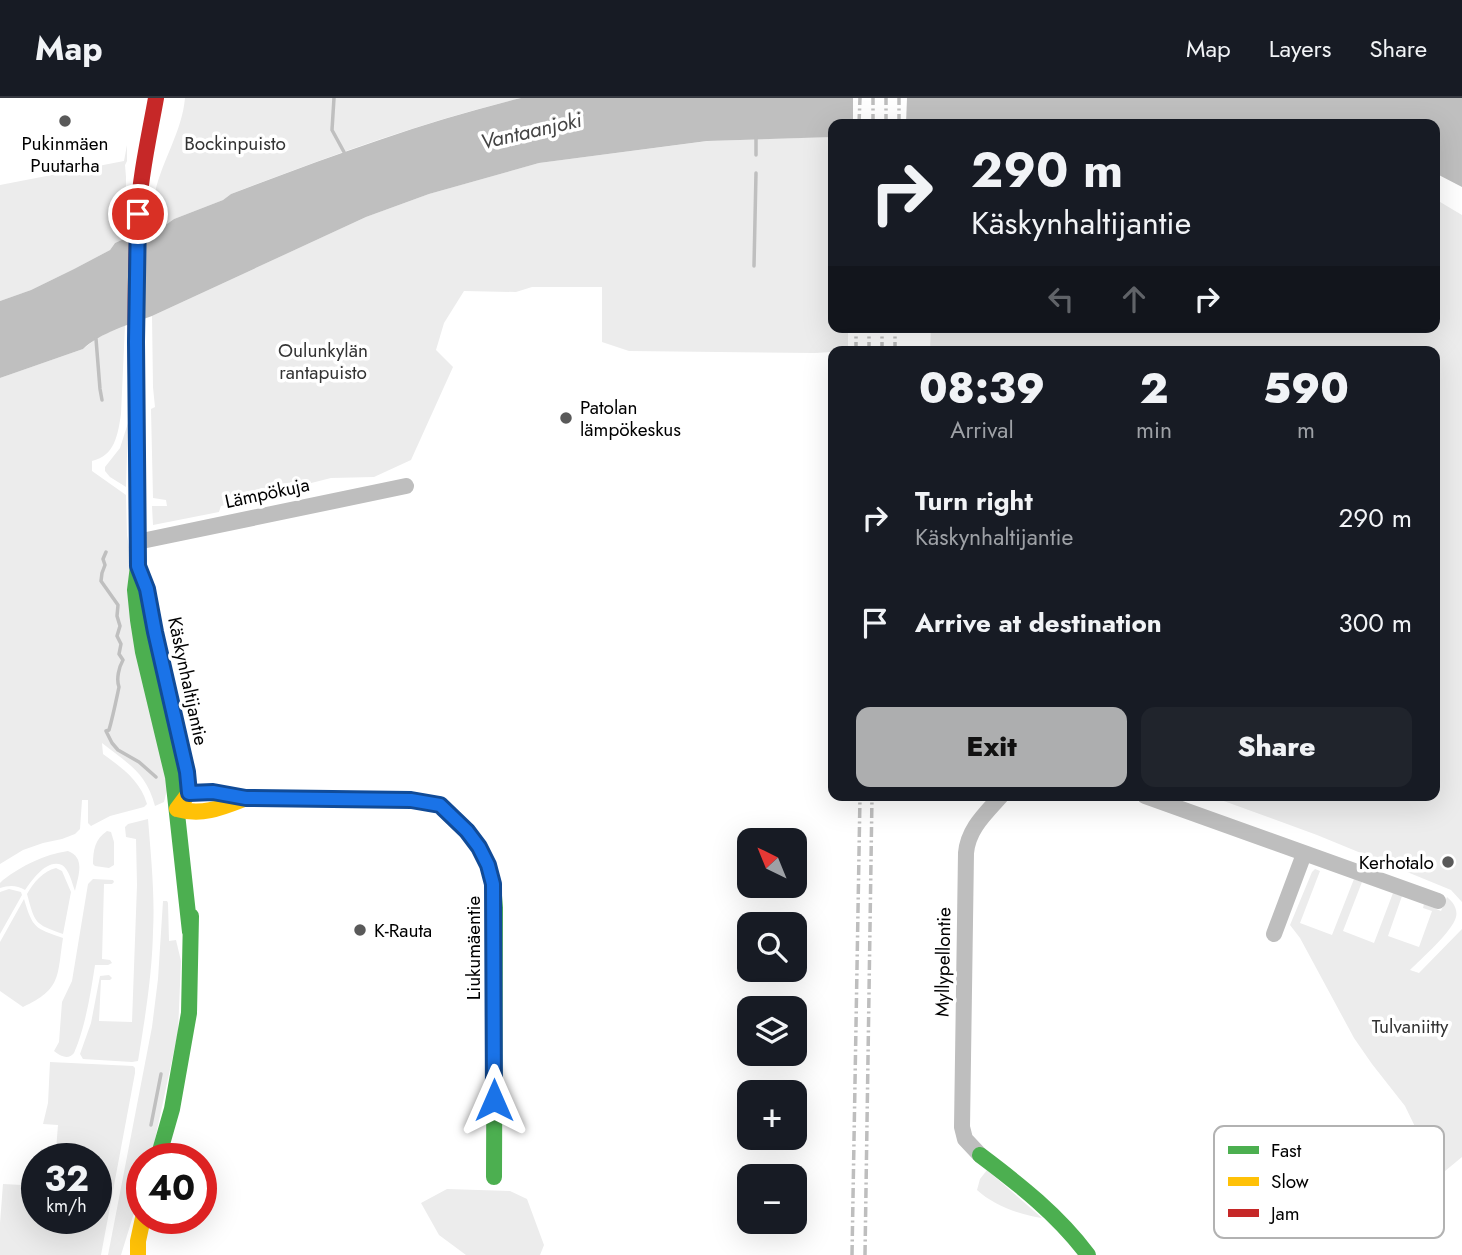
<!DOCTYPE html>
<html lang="en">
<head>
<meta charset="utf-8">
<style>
	:root { --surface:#171b24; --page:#20242c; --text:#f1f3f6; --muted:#9ea1a6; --line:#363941; --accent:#adaeaf }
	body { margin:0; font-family:Jost,sans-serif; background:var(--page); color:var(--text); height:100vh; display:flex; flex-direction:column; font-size:26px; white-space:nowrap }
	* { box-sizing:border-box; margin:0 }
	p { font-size:23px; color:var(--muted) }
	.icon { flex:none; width:38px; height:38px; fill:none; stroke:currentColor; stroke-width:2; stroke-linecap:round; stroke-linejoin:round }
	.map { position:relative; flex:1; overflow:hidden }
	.panel { position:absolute; left:828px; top:248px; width:612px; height:455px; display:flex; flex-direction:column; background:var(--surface); border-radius:14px; box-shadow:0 7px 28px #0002 }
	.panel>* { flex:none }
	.banner { position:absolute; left:828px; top:21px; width:612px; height:214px; border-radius:14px; box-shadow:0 7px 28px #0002; background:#171b24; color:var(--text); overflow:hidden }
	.needle { width:46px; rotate:317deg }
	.buttons { position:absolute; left:737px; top:730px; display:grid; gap:14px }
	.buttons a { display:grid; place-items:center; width:70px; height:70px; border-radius:14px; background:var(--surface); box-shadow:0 7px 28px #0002; font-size:35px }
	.speed { position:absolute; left:21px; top:1045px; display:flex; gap:14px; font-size:35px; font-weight:700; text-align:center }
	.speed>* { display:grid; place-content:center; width:91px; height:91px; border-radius:50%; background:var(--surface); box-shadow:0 7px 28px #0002; line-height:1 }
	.speed small { font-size:18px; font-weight:400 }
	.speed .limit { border:10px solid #d22; background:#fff; color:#111 }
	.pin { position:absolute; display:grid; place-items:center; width:60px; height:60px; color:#fff; margin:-30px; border:4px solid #fff; border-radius:50%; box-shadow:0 2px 7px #0007 }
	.me { position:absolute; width:77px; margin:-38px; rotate:0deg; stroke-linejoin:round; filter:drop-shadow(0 0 5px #0008) }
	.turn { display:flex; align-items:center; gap:24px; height:147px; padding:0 28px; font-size:32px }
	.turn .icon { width:91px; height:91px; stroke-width:2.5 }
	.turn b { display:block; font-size:49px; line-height:60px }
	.lanes { display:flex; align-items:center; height:66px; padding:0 28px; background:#0003; justify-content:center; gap:35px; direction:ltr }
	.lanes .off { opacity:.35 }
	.eta { display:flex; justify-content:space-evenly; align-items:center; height:119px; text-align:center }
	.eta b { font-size:42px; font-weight:800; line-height:49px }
	.button { display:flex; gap:14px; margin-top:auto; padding:14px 28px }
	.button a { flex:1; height:80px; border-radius:14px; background:var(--accent); color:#111; font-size:28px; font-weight:800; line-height:80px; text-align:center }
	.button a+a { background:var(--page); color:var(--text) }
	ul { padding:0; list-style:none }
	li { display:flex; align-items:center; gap:21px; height:105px; padding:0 28px }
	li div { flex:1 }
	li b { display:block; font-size:26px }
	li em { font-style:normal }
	header { display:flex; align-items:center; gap:42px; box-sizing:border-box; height:98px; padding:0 35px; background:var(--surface); border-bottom:2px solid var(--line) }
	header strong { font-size:33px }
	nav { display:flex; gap:38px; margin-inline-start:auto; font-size:24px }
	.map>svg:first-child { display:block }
</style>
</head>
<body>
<header>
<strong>Map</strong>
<nav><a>Map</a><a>Layers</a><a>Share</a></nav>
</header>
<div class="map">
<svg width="1462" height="1157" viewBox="0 0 1462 1157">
	<rect width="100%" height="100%" fill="#fff"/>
	<path fill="#ececec" d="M 185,0 L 521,0 C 422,24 326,59 231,96 L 223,102 L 174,121 L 157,133 L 154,133 C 154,120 153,108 155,95 C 162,62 182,34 185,0 Z
		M 830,39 L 830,60 L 833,61 L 833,229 L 848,229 L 848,253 L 815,255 L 629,253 L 602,244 L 602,189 L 532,189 L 516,194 L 464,193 L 444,225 L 436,252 L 453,269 L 411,362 L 374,379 L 331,380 L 221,408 L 219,414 L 153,427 L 152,408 L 167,408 L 166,402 L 153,400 L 151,311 L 155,309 L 153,289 L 152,218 L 366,119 L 429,96 L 539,65 L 708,43 Z
		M 127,47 L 127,63 L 125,67 L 126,79 L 126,140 L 115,145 L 110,152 L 74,171 L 31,192 L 0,203 L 0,87 L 124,63 Z
		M 1435,101 L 1462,117 L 1462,804 L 1451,792 L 1317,737 L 1210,698 L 1435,698 L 1435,254 L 930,254 L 931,229 L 1435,229 Z
		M 125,227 L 121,316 C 118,336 115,358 92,363 L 92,373 L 126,397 L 127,437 L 168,688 L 164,704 L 155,708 C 146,674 128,666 102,645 L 103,656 C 122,670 140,682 147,706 L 144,709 L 110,718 L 91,728 L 88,725 L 88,702 L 82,702 L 80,731 L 75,736 L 62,741 L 43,745 L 23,752 L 0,766 L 0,280 L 83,251 L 96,241 L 120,228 Z
		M 128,325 L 126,389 L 110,379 L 105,373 L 105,369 L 120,350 Z
		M 148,721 C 151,759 155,797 153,834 C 152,878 145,920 138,963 L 132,964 L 83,961 L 80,956 L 91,925 L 100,878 L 109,877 L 112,880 L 110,882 L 101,882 L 99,923 L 132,924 L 137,787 L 136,741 L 126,739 L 125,729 L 128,726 Z
		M 107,733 L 111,734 L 114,744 L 114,767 L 109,770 L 95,768 L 93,766 C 93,752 95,741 107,733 Z
		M 68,753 C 86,760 78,778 75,793 C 72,785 69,771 62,767 C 47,760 32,782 25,792 C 17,787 9,787 0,790 L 0,785 L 3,782 C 23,767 43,757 68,753 Z
		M 56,770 L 62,773 L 71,794 L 63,836 C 34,826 35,825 27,796 C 34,784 43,773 56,770 Z
		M 1315,771 L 1320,773 L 1300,825 L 1332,837 L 1354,781 L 1362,784 L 1343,833 L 1374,845 L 1393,795 L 1402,798 L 1388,838 L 1419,849 L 1432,813 L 1423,810 L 1424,806 L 1441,813 L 1447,799 C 1453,804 1458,811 1456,819 C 1452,834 1421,861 1410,872 L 1419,875 L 1462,831 L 1462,1059 L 1439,1078 L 1405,1008 L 1372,966 L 1354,940 L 1300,840 L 1290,827 L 1312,774 Z
		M 93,781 L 113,782 L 114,784 L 112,786 L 104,786 L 102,861 L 110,862 L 112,865 L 108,867 L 95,867 C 91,893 87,919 78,945 C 78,945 74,955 74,955 C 68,963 59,957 54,953 L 59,944 L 62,904 L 72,883 L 88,786 Z
		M 9,791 L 21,794 L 22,797 L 0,836 L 0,794 Z
		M 24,801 C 33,831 35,830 63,840 C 57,878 62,891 23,909 L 0,893 L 0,844 Z
		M 163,803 L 167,803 L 168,805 L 169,843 L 176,842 L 181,863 L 178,934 L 151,1060 L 142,1060 L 142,1089 L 121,1157 L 108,1157 L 152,929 L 158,881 Z
		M 50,964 L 133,968 L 135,970 L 135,975 L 101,1157 L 0,1157 L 0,1125 L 3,1086 L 23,1087 L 37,1069 L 37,1120 L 96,1120 L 96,1060 L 40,1060 L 41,1051 L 56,1052 L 58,1027 L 43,1026 L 48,1005 Z
		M 987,1072 L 1042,1120 C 1020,1117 993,1107 977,1092 L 980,1081 Z
		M 447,1091 L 510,1093 L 527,1101 L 544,1147 L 540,1157 L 466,1157 L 439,1137 L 421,1105 Z"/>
	<path fill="#bfbfbf" d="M 521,0 L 1462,0 L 1462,89 L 1435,75 L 1435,26 L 833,26 L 833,39 L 707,43 L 539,65 L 429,96 L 366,119 L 152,218 C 130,226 100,235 83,251 L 0,280 L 0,203 L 31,192 L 74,171 L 110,152 L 115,145 L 126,140 L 157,133 L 174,121 L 223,102 L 231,96 C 326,60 422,24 521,0 Z"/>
	<path fill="#fff" d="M 853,0 L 907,0 L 906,26 L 853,26 Z"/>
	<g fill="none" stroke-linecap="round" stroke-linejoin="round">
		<path stroke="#bfbfbf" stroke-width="3.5" d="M 334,0 L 332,32 L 344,54
			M 756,57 L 756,38
			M 754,168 L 756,75
			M 96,241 L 100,291 L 102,302
			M 106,454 L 103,461 L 105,467 L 102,475 L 101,483 L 118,507 L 117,518 L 120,528 L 117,538 L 121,546 L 119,556 L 123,562 C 119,569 116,581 119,589 C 116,603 113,618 109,632 L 106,633 L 112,645 L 118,652 L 139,664 L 156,679
			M 151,1027 L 161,976"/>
		<path stroke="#bebebe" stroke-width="16" d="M 137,444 L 406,388
			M 1145,698 L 1438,803
			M 1274,836 L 1304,756
			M 980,1057 L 965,1041 L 962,1029 L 966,755 C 968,731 985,716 1001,698"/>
		<path stroke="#4caf50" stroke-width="16" d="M 137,354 L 138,468 L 135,492 L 138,522 L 143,554 L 173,679 L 190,834
			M 488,767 L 493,786 L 495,810 L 494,1079
			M 980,1057 C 1020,1087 1058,1117 1088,1157
			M 158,1060 L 172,1011 L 189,915 L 191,818"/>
		<path stroke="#ffc107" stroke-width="16" d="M 177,711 L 189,695 L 213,694 L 246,700 L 411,702 L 440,707 L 467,733 L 479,749 L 488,767
			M 177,711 C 202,718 221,710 244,701
			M 138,1157 L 138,1143 L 143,1120"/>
		<path stroke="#c62828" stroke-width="16" d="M 137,354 C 136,275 134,196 138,117 C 140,78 149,39 156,0"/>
		<path stroke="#bebebe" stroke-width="3.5" stroke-dasharray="10 3.5 2 3.5" stroke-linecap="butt" d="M 859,26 L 860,0
			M 873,26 L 873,0
			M 886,26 L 886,0
			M 899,26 L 899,0
			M 856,254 L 856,229
			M 869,254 L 869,229
			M 882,254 L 882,229
			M 895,254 L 895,229
			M 852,1157 L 860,698
			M 865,1157 L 872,698"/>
	</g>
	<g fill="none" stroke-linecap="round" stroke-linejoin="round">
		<g stroke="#114b97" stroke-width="18">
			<path id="route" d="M 138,116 L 136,244 L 138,468 L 147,491 L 155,534 L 187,674 L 189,695 L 213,694 L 246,700 L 411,702 L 440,707 L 467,733 L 479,749 L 488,767 L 493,786 L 494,1002"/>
		</g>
		<use href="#route" stroke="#1a73e8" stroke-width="12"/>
	</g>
	<g fill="#595959" stroke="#fff" stroke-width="2.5">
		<circle cx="65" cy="23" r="7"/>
		<circle cx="566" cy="320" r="7"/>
		<circle cx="1448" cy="764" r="7"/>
		<circle cx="360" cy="832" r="7"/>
	</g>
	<g text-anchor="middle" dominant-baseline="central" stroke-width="7" stroke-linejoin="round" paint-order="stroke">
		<g font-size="19" fill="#000" stroke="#fff" text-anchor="start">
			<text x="65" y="45" text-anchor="middle">Pukinmäen<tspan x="65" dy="22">Puutarha</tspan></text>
			<text x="580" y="309">Patolan<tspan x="580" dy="22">lämpökeskus</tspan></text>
			<text x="1434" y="764" text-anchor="end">Kerhotalo</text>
			<text x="374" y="832">K-Rauta</text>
		</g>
		<g font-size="19" fill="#333" stroke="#fff">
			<text x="235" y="45">Bockinpuisto</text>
			<text x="323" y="252">Oulunkylän<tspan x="323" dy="22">rantapuisto</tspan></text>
			<text x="1410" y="928">Tulvaniitty</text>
		</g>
		<g font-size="19" fill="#000" stroke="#fff">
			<text transform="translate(267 395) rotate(-12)">Lämpökuja</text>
			<text transform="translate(188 583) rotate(78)">Käskynhaltijantie</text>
			<text transform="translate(473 850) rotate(-90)">Liukumäentie</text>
			<text transform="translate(943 864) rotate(-89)">Myllypellontie</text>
		</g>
		<g font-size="21" font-style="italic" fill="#444" stroke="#fff">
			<text transform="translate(531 33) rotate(-13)">Vantaanjoki</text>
		</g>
	</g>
	<rect x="1214" y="1028" width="230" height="112" rx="10" fill="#fff" stroke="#b2b2b2" stroke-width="2"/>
	<rect x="1228" y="1048" width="31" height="8" fill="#4caf50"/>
	<rect x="1228" y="1079" width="31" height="9" fill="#ffc107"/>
	<rect x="1228" y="1111" width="31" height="8" fill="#c62828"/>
	<g font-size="19" fill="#000">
		<text x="1271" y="1059">Fast</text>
		<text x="1271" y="1090">Slow</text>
		<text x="1271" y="1122">Jam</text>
	</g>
</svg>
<div class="buttons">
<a><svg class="needle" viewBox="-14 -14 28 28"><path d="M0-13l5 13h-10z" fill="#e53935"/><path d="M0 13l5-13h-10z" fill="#9ea1a6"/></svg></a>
<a><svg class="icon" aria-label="search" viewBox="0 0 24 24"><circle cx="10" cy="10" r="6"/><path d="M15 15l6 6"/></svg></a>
<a><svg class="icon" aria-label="layers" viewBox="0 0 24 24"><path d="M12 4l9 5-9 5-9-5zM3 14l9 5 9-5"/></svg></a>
<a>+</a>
<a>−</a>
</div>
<div class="speed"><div>32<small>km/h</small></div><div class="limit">40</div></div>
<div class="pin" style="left:138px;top:116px;background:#d93025"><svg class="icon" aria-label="arrive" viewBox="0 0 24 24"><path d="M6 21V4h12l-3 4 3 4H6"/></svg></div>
<svg class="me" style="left:494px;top:1002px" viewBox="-20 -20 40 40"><path d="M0-17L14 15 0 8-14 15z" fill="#1a73e8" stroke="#fff" stroke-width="4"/></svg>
<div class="banner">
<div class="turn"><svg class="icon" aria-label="right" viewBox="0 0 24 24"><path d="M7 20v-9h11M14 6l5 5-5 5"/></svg><div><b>290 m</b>Käskynhaltijantie</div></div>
<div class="lanes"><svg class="icon off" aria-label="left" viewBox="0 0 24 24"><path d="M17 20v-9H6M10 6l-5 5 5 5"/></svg><svg class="icon off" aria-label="ahead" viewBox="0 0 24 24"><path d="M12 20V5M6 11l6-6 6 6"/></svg><svg class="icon" aria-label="right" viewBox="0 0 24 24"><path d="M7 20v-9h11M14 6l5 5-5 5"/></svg></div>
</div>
<section class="panel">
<div class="eta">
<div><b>08:39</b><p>Arrival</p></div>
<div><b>2</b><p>min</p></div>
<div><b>590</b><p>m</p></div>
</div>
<ul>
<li><svg class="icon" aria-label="right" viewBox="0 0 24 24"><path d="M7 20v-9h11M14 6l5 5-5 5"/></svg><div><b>Turn right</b><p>Käskynhaltijantie</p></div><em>290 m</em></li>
<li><svg class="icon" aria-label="arrive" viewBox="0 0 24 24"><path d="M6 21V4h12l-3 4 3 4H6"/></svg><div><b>Arrive at destination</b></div><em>300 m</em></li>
</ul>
<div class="button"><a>Exit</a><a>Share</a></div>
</section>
</div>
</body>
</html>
